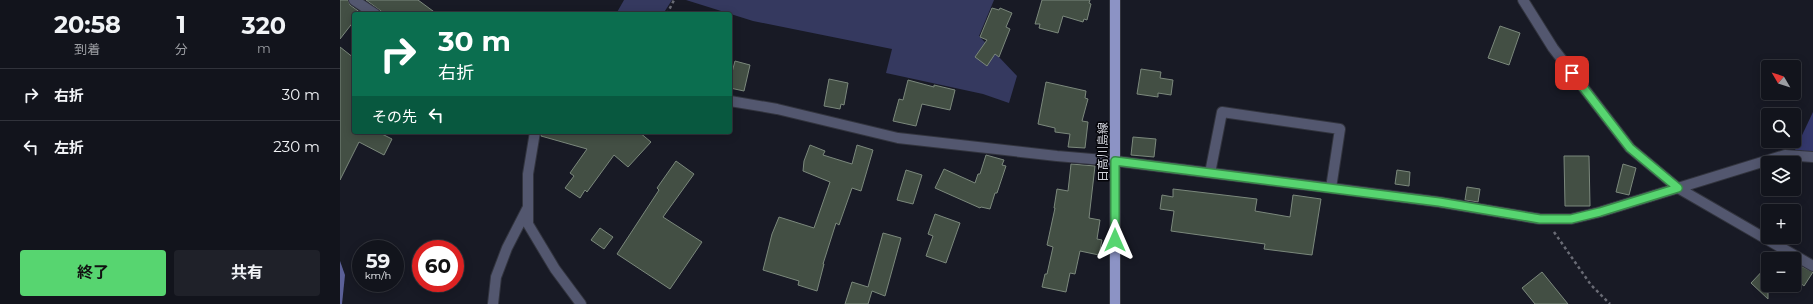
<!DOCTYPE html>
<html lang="ja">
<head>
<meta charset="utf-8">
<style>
	:root { --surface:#12141c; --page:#1f2129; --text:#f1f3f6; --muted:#9c9ea3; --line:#31333b; --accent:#57d570 }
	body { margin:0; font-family:Montserrat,"Noto Sans JP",sans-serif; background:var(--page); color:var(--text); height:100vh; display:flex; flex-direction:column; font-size:15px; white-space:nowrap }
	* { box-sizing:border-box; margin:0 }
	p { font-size:13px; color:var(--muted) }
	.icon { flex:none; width:22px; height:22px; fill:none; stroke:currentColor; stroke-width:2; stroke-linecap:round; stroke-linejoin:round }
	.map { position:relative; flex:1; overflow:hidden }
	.drawer { display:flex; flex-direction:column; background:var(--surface); width:340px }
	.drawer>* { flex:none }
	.banner { position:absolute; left:12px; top:12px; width:380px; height:122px; border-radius:4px; box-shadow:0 2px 10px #0003,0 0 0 1px var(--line); background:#0b6e4f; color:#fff; overflow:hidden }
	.needle { width:26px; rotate:309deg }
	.fabs { position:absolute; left:1421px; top:60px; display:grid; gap:8px }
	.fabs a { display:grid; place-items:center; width:40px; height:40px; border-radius:4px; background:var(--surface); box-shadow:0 2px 10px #0003,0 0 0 1px var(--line); font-size:20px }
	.speed { position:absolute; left:12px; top:240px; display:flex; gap:8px; font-size:20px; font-weight:700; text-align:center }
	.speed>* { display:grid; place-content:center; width:52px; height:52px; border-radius:50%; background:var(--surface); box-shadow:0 2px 10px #0003,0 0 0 1px var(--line); line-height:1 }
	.speed small { font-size:10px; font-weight:400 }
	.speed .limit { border:6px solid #d22; background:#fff; color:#111 }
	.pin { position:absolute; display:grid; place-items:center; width:34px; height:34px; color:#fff; margin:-17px; border-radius:8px; box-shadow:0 2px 6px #0006 }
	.me { position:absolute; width:44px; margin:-22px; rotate:0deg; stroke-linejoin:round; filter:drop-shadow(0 0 3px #0008) }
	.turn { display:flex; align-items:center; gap:14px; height:84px; padding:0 20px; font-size:18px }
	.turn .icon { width:52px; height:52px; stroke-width:2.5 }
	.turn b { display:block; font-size:28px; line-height:34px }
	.then { display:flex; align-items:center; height:38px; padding:0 20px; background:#0003; gap:8px; font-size:15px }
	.eta { display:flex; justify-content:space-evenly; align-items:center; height:68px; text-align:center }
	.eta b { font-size:24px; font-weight:700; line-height:28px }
	.button { display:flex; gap:8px; margin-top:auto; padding:8px 20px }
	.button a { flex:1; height:46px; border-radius:4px; background:var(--accent); color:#111; font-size:16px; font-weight:700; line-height:46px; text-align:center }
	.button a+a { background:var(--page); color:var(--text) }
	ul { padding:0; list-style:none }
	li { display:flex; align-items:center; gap:12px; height:52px; padding:0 20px; border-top:1px solid var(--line) }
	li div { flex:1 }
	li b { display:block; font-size:15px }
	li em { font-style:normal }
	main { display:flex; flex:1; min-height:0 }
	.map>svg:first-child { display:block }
</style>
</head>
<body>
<main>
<section class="drawer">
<div class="eta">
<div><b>20:58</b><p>到着</p></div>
<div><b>1</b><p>分</p></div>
<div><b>320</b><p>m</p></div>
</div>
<ul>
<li><svg class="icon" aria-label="right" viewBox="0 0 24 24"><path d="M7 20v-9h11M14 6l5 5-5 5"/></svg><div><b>右折</b></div><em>30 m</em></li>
<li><svg class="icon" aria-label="left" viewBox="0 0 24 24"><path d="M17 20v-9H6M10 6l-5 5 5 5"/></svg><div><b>左折</b></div><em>230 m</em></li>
</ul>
<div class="button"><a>終了</a><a>共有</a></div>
</section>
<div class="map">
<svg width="1473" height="304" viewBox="0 0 1473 304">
	<rect width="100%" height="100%" fill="#181a25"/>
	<path fill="#35395f" d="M 284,0 L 332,0 L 323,14 L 276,14 Z
		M 346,0 L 654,0 L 639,36 L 677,76 L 669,103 L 643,94 L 546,73 L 552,49 L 413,21 Z"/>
	<path fill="#34386c" d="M 1473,112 L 1473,152 L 1455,150 Z"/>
	<path fill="#5b6098" d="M 0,261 L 5,275 L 2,304 L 0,304 Z"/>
	<path fill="#434f44" stroke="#7b887c" d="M 0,0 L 8,0 L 10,5 L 21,13 L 14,14 L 14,21 L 0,39 Z
		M 26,0 L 78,0 L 97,14 L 45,14 Z
		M 702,0 L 750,0 L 749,3 L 751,4 L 747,20 L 744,19 L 743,22 L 723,16 L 718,33 L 699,28 L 700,24 L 695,24 Z
		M 652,8 L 659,10 L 660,8 L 672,13 L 666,27 L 670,29 L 659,57 L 655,54 L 647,66 L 635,57 L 647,40 L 640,37 Z
		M 1160,26 L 1180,33 L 1169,65 L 1148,58 Z
		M 0,47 L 14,58 L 14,132 L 38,132 L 52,139 L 44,155 L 19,142 L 0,180 Z
		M 395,61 L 410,65 L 404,91 L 390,88 L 390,80 Z
		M 801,69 L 821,72 L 820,78 L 833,80 L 831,95 L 818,93 L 818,97 L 797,94 Z
		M 489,79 L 508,83 L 504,105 L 501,104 L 500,109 L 484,106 Z
		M 568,80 L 594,87 L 594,85 L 615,90 L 610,110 L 582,104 L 576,126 L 553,121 L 559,99 L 563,100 Z
		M 706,82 L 746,91 L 745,98 L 748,99 L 742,121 L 748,122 L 745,148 L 728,147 L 730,134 L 715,132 L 715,128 L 698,124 Z
		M 201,132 L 299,132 L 311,142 L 288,167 L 274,155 L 247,192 L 245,190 L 240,198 L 225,188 L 234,176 L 230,173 L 247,149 L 201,136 Z
		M 793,137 L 816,139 L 814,157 L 791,155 Z
		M 470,145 L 485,151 L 483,155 L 512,164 L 517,145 L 533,150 L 521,191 L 512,188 L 499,225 L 496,223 L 483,264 L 484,264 L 477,291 L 458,285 L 459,281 L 423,270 L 432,234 L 439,217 L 474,228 L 490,182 L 463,171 L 464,161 Z
		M 646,155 L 664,160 L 662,165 L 666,166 L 657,193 L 655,193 L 650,209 L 641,207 L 640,208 L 595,188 L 604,169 L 635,183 L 638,174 L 640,174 Z
		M 1224,156 L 1249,156 L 1250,206 L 1225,206 Z
		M 336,161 L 354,174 L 323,217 L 362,242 L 330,289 L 277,254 L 319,190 L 317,188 Z
		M 731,164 L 755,166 L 749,218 L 760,220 L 757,239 L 762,240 L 759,255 L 740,251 L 735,274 L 730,273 L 726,292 L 702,287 L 705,274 L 707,274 L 713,247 L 707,245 L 715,208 L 714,208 L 717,189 L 728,191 Z
		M 1283,164 L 1296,168 L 1289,195 L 1276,192 Z
		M 566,170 L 582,175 L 573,204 L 557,200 Z
		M 1057,170 L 1070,172 L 1069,186 L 1055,184 Z
		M 1127,187 L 1140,189 L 1138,202 L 1125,200 Z
		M 833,189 L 917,199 L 915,211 L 950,217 L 953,195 L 981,199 L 972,255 L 924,249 L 925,244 L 831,231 L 834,211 L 820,209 L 822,195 L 833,197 Z
		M 595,214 L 620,223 L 606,263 L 586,256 L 593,236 L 588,234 Z
		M 260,228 L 273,237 L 264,249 L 251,240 Z
		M 543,233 L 561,238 L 545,296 L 532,291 L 528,304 L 505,304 L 512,282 L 528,287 Z
		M 1428,265 L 1428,299 L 1411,283 Z
		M 1461,266 L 1473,272 L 1464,286 L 1454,278 L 1454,275 Z
		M 1202,272 L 1228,304 L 1195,304 L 1182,288 Z"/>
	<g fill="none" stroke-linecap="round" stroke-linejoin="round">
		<g stroke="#32343e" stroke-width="12">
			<path id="minor" d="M 14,0 L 35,14
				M 1183,0 L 1213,48 L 1290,148 L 1338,188 L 1473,266
				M 390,101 L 437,109 L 558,138 L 717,156 L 775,161 L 991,188 L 1099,202 L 1200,219 L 1231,219 L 1260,212 L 1445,155 L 1473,157
				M 195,132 L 188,174 L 188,224 L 215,269 L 241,304
				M 870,173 L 882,112 L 1000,129 L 991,188
				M 153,304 L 156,277 L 167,248 L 187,209"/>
		</g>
		<g stroke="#32343e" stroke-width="12">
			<path id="major" d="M 775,304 L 775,0"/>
		</g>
		<path stroke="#696b75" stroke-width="2.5" stroke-dasharray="3 3" stroke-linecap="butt" d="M 327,14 L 334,0
			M 1214,232 L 1251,285 L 1270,304"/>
		<use href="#minor" stroke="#53576f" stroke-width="10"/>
		<use href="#major" stroke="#8c93c5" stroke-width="10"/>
	</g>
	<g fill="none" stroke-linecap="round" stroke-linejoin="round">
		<g stroke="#398a49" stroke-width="10">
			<path id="route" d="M 775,240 L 775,161 L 1099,202 L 1200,219 L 1231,219 L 1260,212 L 1338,188 L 1290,148 L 1232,73"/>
		</g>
		<use href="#route" stroke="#57d570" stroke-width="7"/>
	</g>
	<g text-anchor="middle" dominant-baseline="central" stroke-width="3" stroke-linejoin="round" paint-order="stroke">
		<g font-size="12" fill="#d0d2da" stroke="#05050a">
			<text transform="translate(762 152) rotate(-90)">日高川島線</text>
		</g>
	</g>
</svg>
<div class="fabs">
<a><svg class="needle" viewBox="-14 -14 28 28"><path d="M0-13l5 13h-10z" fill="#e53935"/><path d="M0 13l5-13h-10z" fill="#9c9ea3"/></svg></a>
<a><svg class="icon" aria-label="search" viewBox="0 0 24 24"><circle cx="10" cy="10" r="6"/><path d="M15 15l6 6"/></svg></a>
<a><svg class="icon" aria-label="layers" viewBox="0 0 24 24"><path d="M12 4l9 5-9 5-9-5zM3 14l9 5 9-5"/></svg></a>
<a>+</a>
<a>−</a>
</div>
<div class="speed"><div>59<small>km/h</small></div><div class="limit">60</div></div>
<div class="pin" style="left:1232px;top:73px;background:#d93025"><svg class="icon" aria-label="arrive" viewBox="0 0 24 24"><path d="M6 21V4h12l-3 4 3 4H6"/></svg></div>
<svg class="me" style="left:775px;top:240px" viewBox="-20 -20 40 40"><path d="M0-17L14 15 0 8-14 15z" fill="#57d570" stroke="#fff" stroke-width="4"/></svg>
<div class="banner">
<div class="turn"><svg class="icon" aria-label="right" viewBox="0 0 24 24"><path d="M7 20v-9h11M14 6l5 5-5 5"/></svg><div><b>30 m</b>右折</div></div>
<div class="then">その先<svg class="icon" aria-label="left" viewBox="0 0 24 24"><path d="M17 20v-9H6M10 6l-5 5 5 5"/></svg></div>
</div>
</div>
</main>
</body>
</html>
